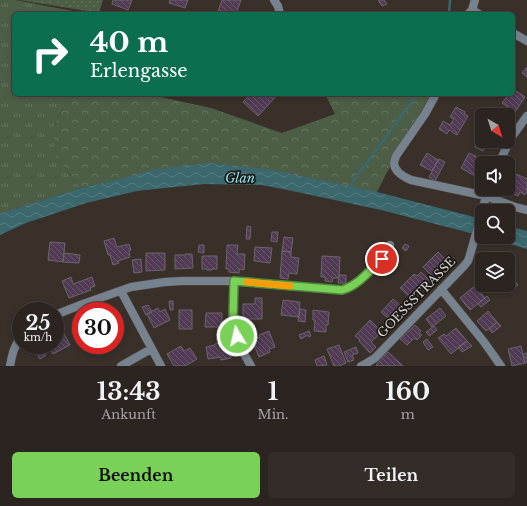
<!DOCTYPE html>
<html lang="de">
<head>
<meta charset="utf-8">
<style>
	:root { --surface:#2b2420; --page:#332c29; --text:#f1f3f6; --muted:#a6a4a5; --line:#47413e; --accent:#79d158 }
	body { margin:0; font-family:"Libre Baskerville",serif; background:var(--page); color:var(--text); height:100vh; display:flex; flex-direction:column; font-size:15px; white-space:nowrap }
	* { box-sizing:border-box; margin:0 }
	p { font-size:13px; color:var(--muted) }
	.icon { flex:none; width:22px; height:22px; fill:none; stroke:currentColor; stroke-width:2; stroke-linecap:round; stroke-linejoin:round }
	.map { position:relative; height:366px; overflow:hidden }
	.side { display:flex; flex-direction:column; background:var(--surface); flex:1 }
	.side>* { flex:none }
	.guide { position:absolute; left:12px; top:12px; width:503px; height:84px; border-radius:6px; box-shadow:0 2px 6px #0003,0 0 0 1px var(--line); background:#0b6e4f; color:#fff; overflow:hidden }
	.needle { width:26px; rotate:141deg }
	.fabs { position:absolute; left:475px; top:108px; display:grid; gap:8px }
	.fabs a { display:grid; place-items:center; width:40px; height:40px; border-radius:6px; background:var(--surface); box-shadow:0 2px 6px #0003,0 0 0 1px var(--line); font-size:20px }
	.speed { position:absolute; left:12px; top:302px; display:flex; gap:8px; font-size:20px; font-weight:700; text-align:center }
	.speed>* { display:grid; place-content:center; width:52px; height:52px; border-radius:50%; background:var(--surface); box-shadow:0 2px 6px #0003,0 0 0 1px var(--line); line-height:1 }
	.speed small { font-size:10px; font-weight:400 }
	.speed .limit { border:6px solid #d22; background:#fff; color:#111 }
	.pin { position:absolute; display:grid; place-items:center; width:34px; height:34px; color:#fff; margin:-17px; border:2px solid #fff; border-radius:50%; box-shadow:0 1px 4px #0007 }
	.me { position:absolute; width:44px; margin:-22px; rotate:351deg; stroke-linejoin:round; filter:drop-shadow(0 0 3px #0008) }
	.turn { display:flex; align-items:center; gap:14px; height:84px; padding:0 12px; font-size:18px }
	.turn .icon { width:52px; height:52px; stroke-width:2.5 }
	.turn b { display:block; font-size:28px; line-height:34px }
	.eta { display:flex; justify-content:space-evenly; align-items:center; height:68px; text-align:center }
	.eta b { font-size:24px; font-weight:700; line-height:28px }
	.button { display:flex; gap:8px; margin-top:auto; padding:8px 12px }
	.button a { flex:1; height:46px; border-radius:6px; background:var(--accent); color:#111; font-size:16px; font-weight:700; line-height:46px; text-align:center }
	.button a+a { background:var(--page); color:var(--text) }
	.map>svg:first-child { display:block }
</style>
</head>
<body>
<div class="map">
<svg width="527" height="366" viewBox="0 0 527 366">
	<defs>
		<pattern id="grass-tufts" width="24" height="20" patternUnits="userSpaceOnUse"><rect width="24" height="20" fill="#4d5e47"/><path d="M3 7l-1-3M5 7V3M7 7l1-3M15 17l-1-3M17 17v-4M19 17l1-3" fill="none" stroke="#667460"/></pattern>
		<pattern id="forest-crowns" width="20" height="18" patternUnits="userSpaceOnUse"><rect width="20" height="18" fill="#4d5e47"/><path d="M2 6a3 3 0 1 1 6 0M12 15a3 3 0 1 1 6 0" fill="none" stroke="#667460"/></pattern>
		<pattern id="garden-dots" width="8" height="8" patternUnits="userSpaceOnUse"><rect width="8" height="8" fill="#4d5e47"/><path d="M2 2h.1M6 6h.1" fill="none" stroke="#667460" stroke-width="1.8" stroke-linecap="round"/></pattern>
		<pattern id="water-waves" width="16" height="10" patternUnits="userSpaceOnUse"><rect width="16" height="10" fill="#3a686d"/><path d="M0 5q4-4 8 0t8 0" fill="none" stroke="#567d81"/></pattern>
		<pattern id="building-back-hatch" width="6" height="6" patternUnits="userSpaceOnUse"><rect width="6" height="6" fill="#513a53"/><path d="M-1 5l2 2M0 0l6 6M5-1l2 2" fill="none" stroke="#69566b"/></pattern>
	</defs>
	<rect width="100%" height="100%" fill="#39302a"/>
	<path fill="url(#grass-tufts)" d="M 0,0 L 15,0 L 89,14 L 14,14 L 14,94 L 71,94 L 54,125 L 54,154 L 81,188 L 0,214 Z"/>
	<path fill="url(#forest-crowns)" d="M 71,94 L 147,94 L 211,108 L 282,133 L 335,114 L 325,94 L 431,94 L 385,176 L 375,196 L 307,183 L 134,176 L 81,188 L 54,154 L 54,125 Z"/>
	<path fill="url(#garden-dots)" d="M 19,0 L 103,0 L 99,13 Z"/>
	<path fill="url(#water-waves)" d="M 210,163 L 272,170 L 377,192 L 482,219 L 482,236 L 381,210 L 302,193 L 262,185 L 204,184 L 137,191 L 86,203 L 26,223 L 0,235 L 0,214 L 2,213 L 81,188 L 124,178 L 151,170 Z
		M 508,226 L 527,231 L 527,249 L 486,237 L 508,237 Z"/>
	<g fill="none" stroke-linecap="round" stroke-linejoin="round">
		<path stroke="#3a686d" stroke-width="2.5" d="M 449,14 L 450,0
			M 348,188 L 413,100 L 416,94"/>
	</g>
	<path fill="url(#building-back-hatch)" stroke="#6c646d" d="M 113,0 L 132,0 L 128,10 L 112,4 Z
		M 170,0 L 188,0 L 185,8 L 169,3 Z
		M 222,0 L 241,0 L 236,14 L 217,14 Z
		M 378,0 L 384,0 L 387,4 L 382,6 Z
		M 527,67 L 527,77 L 522,73 Z
		M 513,89 L 525,97 L 515,112 L 502,103 L 509,94 L 513,94 Z
		M 251,94 L 278,94 L 258,116 L 243,102 Z
		M 456,107 L 465,112 L 464,114 L 468,116 L 457,135 L 449,130 L 447,134 L 439,129 L 443,121 L 450,125 L 454,119 L 450,117 Z
		M 482,129 L 482,141 L 496,141 L 493,145 L 488,143 L 483,151 L 475,147 L 479,138 L 477,137 Z
		M 427,153 L 438,160 L 432,171 L 420,165 Z
		M 469,153 L 483,160 L 475,176 L 461,168 Z
		M 439,159 L 445,162 L 435,181 L 429,177 Z
		M 512,172 L 527,179 L 527,191 L 525,195 L 520,192 L 518,196 L 504,189 L 508,189 L 508,180 Z
		M 247,226 L 251,227 L 250,239 L 246,239 Z
		M 272,232 L 278,232 L 277,242 L 271,241 Z
		M 284,237 L 293,238 L 291,252 L 282,251 Z
		M 114,238 L 117,247 L 129,244 L 131,250 L 129,251 L 130,257 L 118,261 L 119,263 L 113,265 L 110,255 L 108,255 L 104,241 Z
		M 50,242 L 65,243 L 63,262 L 48,260 Z
		M 405,244 L 409,246 L 406,251 L 402,248 Z
		M 199,245 L 204,245 L 204,253 L 198,252 Z
		M 227,245 L 238,245 L 237,254 L 245,254 L 244,270 L 239,269 L 239,273 L 229,272 L 229,269 L 226,269 Z
		M 255,247 L 272,248 L 270,263 L 254,261 Z
		M 368,250 L 373,251 L 371,260 L 366,259 Z
		M 282,251 L 291,252 L 291,257 L 299,258 L 297,274 L 289,273 L 288,279 L 280,278 Z
		M 438,252 L 450,264 L 435,279 L 423,267 Z
		M 64,253 L 80,255 L 79,263 L 63,262 Z
		M 146,253 L 165,253 L 165,270 L 146,271 Z
		M 185,254 L 192,254 L 193,268 L 175,269 L 175,255 L 186,255 Z
		M 202,256 L 217,256 L 217,269 L 212,269 L 212,270 L 207,270 L 207,269 L 202,269 Z
		M 322,256 L 340,257 L 339,278 L 333,278 L 332,282 L 325,281 L 325,277 L 321,277 Z
		M 141,259 L 142,272 L 134,273 L 132,260 Z
		M 421,272 L 430,281 L 412,299 L 400,288 L 414,274 L 417,276 Z
		M 339,275 L 346,275 L 346,283 L 338,283 Z
		M 71,277 L 73,284 L 92,277 L 95,286 L 90,288 L 91,290 L 69,298 L 62,281 Z
		M 514,280 L 518,285 L 509,291 L 505,287 Z
		M 475,286 L 485,298 L 470,310 L 460,298 Z
		M 487,296 L 490,300 L 481,307 L 478,304 Z
		M 255,298 L 262,298 L 262,319 L 243,319 L 243,304 L 255,304 Z
		M 393,299 L 403,308 L 391,321 L 381,312 Z
		M 283,300 L 300,302 L 299,317 L 281,315 Z
		M 169,301 L 173,301 L 173,310 L 170,310 Z
		M 148,305 L 152,312 L 146,315 L 142,307 Z
		M 158,308 L 160,312 L 165,309 L 170,320 L 154,328 L 147,314 Z
		M 440,308 L 446,316 L 432,327 L 426,319 Z
		M 300,309 L 306,310 L 305,322 L 298,321 Z
		M 179,310 L 192,310 L 192,329 L 179,329 Z
		M 313,310 L 329,312 L 328,325 L 326,325 L 326,332 L 314,331 L 315,320 L 313,320 Z
		M 488,311 L 497,322 L 486,331 L 477,321 Z
		M 206,313 L 222,313 L 222,327 L 205,327 Z
		M 370,320 L 382,332 L 371,342 L 376,347 L 370,353 L 359,341 L 360,340 L 355,336 Z
		M 497,322 L 501,326 L 492,333 L 489,329 Z
		M 415,325 L 421,331 L 419,333 L 422,335 L 417,340 L 414,338 L 407,345 L 400,339 Z
		M 434,326 L 437,330 L 429,336 L 426,332 Z
		M 456,328 L 467,341 L 451,354 L 438,338 L 444,334 L 446,336 Z
		M 269,331 L 275,347 L 269,349 L 270,352 L 259,357 L 252,340 L 260,337 L 259,335 Z
		M 309,331 L 311,336 L 309,337 L 308,335 L 301,339 L 299,335 Z
		M 63,332 L 70,345 L 53,354 L 48,345 L 55,345 L 55,336 Z
		M 427,339 L 433,347 L 428,350 L 423,342 Z
		M 229,341 L 231,358 L 221,360 L 221,357 L 208,359 L 206,347 L 215,345 L 215,344 Z
		M 467,341 L 472,346 L 462,352 L 458,347 Z
		M 339,345 L 346,363 L 339,366 L 334,366 L 327,349 Z
		M 181,346 L 184,351 L 190,348 L 197,359 L 185,366 L 174,366 L 167,354 Z
		M 521,346 L 525,363 L 512,366 L 508,349 Z
		M 356,347 L 358,353 L 352,355 L 354,360 L 348,362 L 344,352 Z
		M 42,348 L 46,355 L 40,359 L 36,352 Z
		M 388,352 L 403,366 L 378,366 L 376,365 Z
		M 527,353 L 527,362 L 525,363 L 523,354 Z
		M 324,356 L 327,365 L 317,366 L 315,360 Z"/>
	<g fill="none" stroke-linecap="round" stroke-linejoin="round">
		<g stroke="#564d48" stroke-width="9">
			<path id="minor" d="M 274,0 L 278,6 L 280,14
				M 472,10 L 475,0
				M 468,14 L 472,10 L 479,14
				M 513,33 L 527,41
				M 436,94 L 425,114 L 396,156 C 396,156 394,162 394,163 C 394,172 404,177 411,180 L 486,196 L 515,207 L 527,210
				M 499,163 L 511,138 L 527,116
				M 482,211 L 488,189
				M 234,281 C 234,295 231,315 234,328 C 237,342 244,354 251,366
				M 441,289 L 484,342 L 501,366
				M 121,291 L 161,366
				M 55,315 L 83,304 L 131,287 L 165,282 L 182,281 L 234,281 L 342,290 C 360,284 383,261 390,245
				M 10,366 C 12,355 14,346 21,337
				M 121,366 L 151,349
				M 361,366 L 367,363 L 375,358 L 464,266 L 468,261 L 470,255 L 482,212"/>
		</g>
		<use href="#minor" stroke="#77828f" stroke-width="8"/>
	</g>
	<g fill="none" stroke-linecap="round" stroke-linejoin="round">
		<g stroke="#4f8839" stroke-width="10">
			<path id="route" d="M 237,336 L 233,321 L 234,281 L 342,290 C 359,285 370,270 382,259"/>
		</g>
		<use href="#route" stroke="#79d158" stroke-width="7"/>
		<path stroke="#f59e0b" stroke-width="7" d="M 247,282 L 290,286"/>
	</g>
	<g text-anchor="middle" dominant-baseline="central" stroke-width="3.5" stroke-linejoin="round" paint-order="stroke">
		<g font-size="12" fill="#d9d3cf" stroke="#1d1916">
			<text transform="translate(416 297) rotate(-46)">GOESSSTRASSE</text>
		</g>
		<g font-size="13" font-style="italic" fill="#92e5ed" stroke="#1d1916">
			<text transform="translate(240 178) rotate(1)">Glan</text>
		</g>
	</g>
</svg>
<div class="fabs">
<a><svg class="needle" viewBox="-14 -14 28 28"><path d="M0-13l5 13h-10z" fill="#e53935"/><path d="M0 13l5-13h-10z" fill="#a6a4a5"/></svg></a>
<a><svg class="icon" aria-label="sound" viewBox="0 0 24 24"><path d="M4 9h4l5-4v14l-5-4H4zM17 9q2 3 0 6"/></svg></a>
<a><svg class="icon" aria-label="search" viewBox="0 0 24 24"><circle cx="10" cy="10" r="6"/><path d="M15 15l6 6"/></svg></a>
<a><svg class="icon" aria-label="layers" viewBox="0 0 24 24"><path d="M12 4l9 5-9 5-9-5zM3 14l9 5 9-5"/></svg></a>
</div>
<div class="speed"><div>25<small>km/h</small></div><div class="limit">30</div></div>
<div class="pin" style="left:382px;top:259px;background:#d93025"><svg class="icon" aria-label="arrive" viewBox="0 0 24 24"><path d="M6 21V4h12l-3 4 3 4H6"/></svg></div>
<svg class="me" style="left:237px;top:336px" viewBox="-20 -20 40 40"><circle r="17" fill="#79d158" stroke="#fff" stroke-width="3"/><path d="M0-11L8 9 0 5-8 9z" fill="#fff"/></svg>
<div class="guide">
<div class="turn"><svg class="icon" aria-label="right" viewBox="0 0 24 24"><path d="M7 20v-9h11M14 6l5 5-5 5"/></svg><div><b>40 m</b>Erlengasse</div></div>
</div>
</div>
<section class="side">
<div class="eta">
<div><b>13:43</b><p>Ankunft</p></div>
<div><b>1</b><p>Min.</p></div>
<div><b>160</b><p>m</p></div>
</div>
<div class="button"><a>Beenden</a><a>Teilen</a></div>
</section>
</body>
</html>
